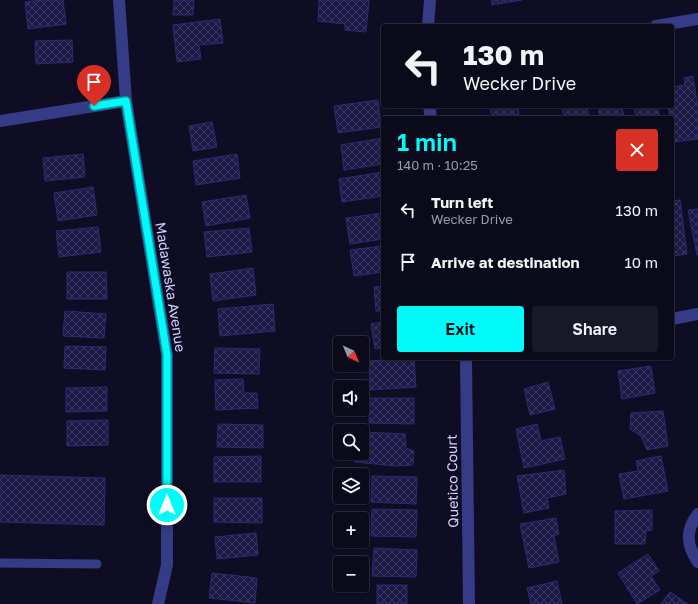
<!DOCTYPE html>
<html lang="en">
<head>
<meta charset="utf-8">
<style>
	:root { --surface:#0b0a1b; --page:#191828; --text:#f1f3f6; --muted:#9a9aa3; --line:#2b2b3a; --accent:#00fbfa }
	body { margin:0; font-family:"Golos Text",sans-serif; background:var(--page); color:var(--text); height:100vh; display:flex; flex-direction:column; font-size:15px; white-space:nowrap }
	* { box-sizing:border-box; margin:0 }
	p { font-size:13px; color:var(--muted) }
	.icon { flex:none; width:22px; height:22px; fill:none; stroke:currentColor; stroke-width:2; stroke-linecap:round; stroke-linejoin:round }
	.map { position:relative; flex:1; overflow:hidden }
	.panel { position:absolute; left:381px; top:116px; width:293px; height:244px; display:flex; flex-direction:column; background:var(--surface); border-radius:4px; box-shadow:0 1px 3px #0004,0 0 0 1px var(--line) }
	.panel>* { flex:none }
	.guide { position:absolute; left:381px; top:24px; width:293px; height:84px; border-radius:4px; box-shadow:0 1px 3px #0004,0 0 0 1px var(--line); background:#0b0a1b; color:var(--text); overflow:hidden }
	.needle { width:26px; rotate:136deg }
	.fabs { position:absolute; left:333px; top:336px; display:grid; gap:8px }
	.fabs a { display:grid; place-items:center; width:36px; height:36px; border-radius:4px; background:var(--surface); box-shadow:0 1px 3px #0004,0 0 0 1px var(--line); font-size:20px }
	.pin { position:absolute; display:grid; place-items:center; width:34px; height:34px; color:#fff; margin:-41px -17px; border-radius:50% 50% 50% 0; rotate:-45deg; box-shadow:0 0 4px #0007 }
	.pin .icon { rotate:45deg }
	.me { position:absolute; width:44px; margin:-22px; rotate:0deg; stroke-linejoin:round; filter:drop-shadow(0 0 3px #0008) }
	.turn { display:flex; align-items:center; gap:14px; height:84px; padding:0 16px; font-size:18px }
	.turn .icon { width:52px; height:52px; stroke-width:2.5 }
	.turn b { display:block; font-size:28px; line-height:34px }
	.round { display:grid; place-items:center; flex:none; width:42px; height:42px; border-radius:4px; background:var(--page) }
	.head { display:flex; align-items:center; justify-content:space-between; height:68px; padding:0 16px }
	h1 { font-size:24px; font-weight:600; line-height:30px; color:var(--accent) }
	.primary-button { display:flex; gap:8px; margin-top:auto; padding:8px 16px }
	.primary-button a { flex:1; height:46px; border-radius:4px; background:var(--accent); color:#111; font-size:16px; font-weight:600; line-height:46px; text-align:center }
	.primary-button a+a { background:var(--page); color:var(--text) }
	ul { padding:0; list-style:none }
	li { display:flex; align-items:center; gap:12px; height:52px; padding:0 16px }
	li div { flex:1 }
	li b { display:block; font-size:15px }
	li em { font-style:normal }
	.map>svg:first-child { display:block }
</style>
</head>
<body>
<div class="map">
<svg width="698" height="604" viewBox="0 0 698 604">
	<defs>
		<pattern id="building-cross-hatch" width="8" height="8" patternUnits="userSpaceOnUse"><rect width="8" height="8" fill="#1d1846"/><path d="M0 0l8 8M0 8l8-8" fill="none" stroke="#3d3962"/></pattern>
	</defs>
	<rect width="100%" height="100%" fill="#0f0d24"/>
	<path fill="url(#building-cross-hatch)" stroke="#302973" d="M 41,0 L 63,0 L 66,24 L 28,29 L 25,2 Z
		M 174,0 L 194,0 L 193,15 L 173,15 Z
		M 319,0 L 369,0 L 366,32 L 345,30 L 345,24 L 318,21 Z
		M 491,0 L 522,0 L 492,5 Z
		M 220,19 L 223,43 L 199,45 L 201,59 L 177,62 L 173,25 Z
		M 72,40 L 73,62 L 36,64 L 35,41 Z
		M 693,76 L 698,108 L 698,139 L 673,142 L 672,118 L 670,118 L 668,106 L 672,106 L 672,87 L 685,85 L 684,78 Z
		M 378,100 L 381,127 L 338,133 L 334,106 Z
		M 490,106 L 518,106 L 519,115 L 492,118 Z
		M 562,106 L 587,106 L 589,118 L 564,118 Z
		M 598,106 L 622,106 L 624,118 L 600,118 Z
		M 634,106 L 657,106 L 660,118 L 636,118 Z
		M 212,122 L 217,147 L 193,151 L 189,126 Z
		M 383,138 L 383,164 L 344,170 L 341,145 Z
		M 83,154 L 85,177 L 45,181 L 43,158 Z
		M 237,154 L 240,178 L 196,185 L 193,161 Z
		M 383,172 L 383,196 L 342,202 L 339,179 Z
		M 93,187 L 97,215 L 58,221 L 54,193 Z
		M 246,195 L 250,218 L 206,226 L 202,202 Z
		M 680,200 L 687,254 L 672,256 L 672,201 Z
		M 698,209 L 698,255 L 697,255 L 688,210 Z
		M 383,213 L 383,239 L 350,244 L 346,218 Z
		M 98,227 L 101,252 L 59,257 L 56,231 Z
		M 249,228 L 252,252 L 207,257 L 204,232 Z
		M 383,246 L 383,272 L 354,276 L 350,250 Z
		M 253,268 L 256,295 L 213,301 L 210,274 Z
		M 67,272 L 106,272 L 107,299 L 67,299 Z
		M 383,286 L 383,311 L 376,311 L 374,287 Z
		M 273,304 L 275,331 L 220,336 L 218,309 Z
		M 65,311 L 106,314 L 104,338 L 63,336 Z
		M 383,322 L 383,348 L 375,349 L 371,324 Z
		M 65,346 L 106,347 L 105,370 L 64,368 Z
		M 215,348 L 260,349 L 259,374 L 214,373 Z
		M 414,358 L 416,387 L 370,390 L 369,361 Z
		M 651,366 L 655,393 L 622,399 L 618,371 Z
		M 243,379 L 244,393 L 257,393 L 258,408 L 216,410 L 215,380 Z
		M 548,382 L 555,409 L 530,415 L 524,389 Z
		M 107,387 L 107,411 L 66,412 L 66,388 Z
		M 370,398 L 414,398 L 414,424 L 369,423 Z
		M 663,411 L 668,446 L 647,450 L 641,436 L 630,429 L 631,413 Z
		M 108,420 L 108,445 L 67,446 L 67,421 Z
		M 218,424 L 263,425 L 263,448 L 217,447 Z
		M 537,424 L 541,441 L 560,437 L 565,459 L 524,468 L 516,429 Z
		M 362,432 L 405,434 L 406,448 L 414,451 L 413,465 L 396,466 L 355,462 L 354,453 L 362,453 Z
		M 261,456 L 261,482 L 214,482 L 214,457 Z
		M 661,456 L 668,491 L 624,499 L 619,474 L 638,471 L 636,461 Z
		M 564,470 L 566,494 L 547,498 L 549,508 L 524,513 L 517,476 Z
		M 0,475 L 105,478 L 104,525 L 0,522 Z
		M 372,476 L 417,477 L 416,504 L 371,502 Z
		M 214,498 L 262,498 L 262,523 L 214,522 Z
		M 372,509 L 417,510 L 416,537 L 371,536 Z
		M 652,510 L 652,530 L 646,531 L 645,544 L 615,544 L 615,511 Z
		M 556,518 L 559,534 L 554,536 L 559,562 L 529,568 L 520,524 Z
		M 256,533 L 258,555 L 217,559 L 215,537 Z
		M 374,548 L 417,550 L 416,577 L 372,576 Z
		M 648,554 L 659,571 L 651,576 L 660,590 L 637,604 L 618,573 Z
		M 212,573 L 257,578 L 255,603 L 209,598 Z
		M 557,581 L 562,604 L 531,604 L 527,588 Z
		M 377,585 L 407,585 L 407,604 L 377,604 Z
		M 670,592 L 688,604 L 661,604 Z"/>
	<g fill="none" stroke-linecap="round" stroke-linejoin="round">
		<path stroke="#363b85" stroke-width="9" d="M 0,563 L 97,564"/>
		<path stroke="#363b85" stroke-width="12" d="M 119,0 L 126,101 L 167,355 L 167,565 L 158,604
			M 428,26 L 430,0
			M 656,26 L 698,19
			M 429,106 L 431,118
			M 0,121 L 126,101
			M 672,319 L 698,314
			M 466,358 L 469,604
			M 698,514 C 685,530 686,545 698,562"/>
	</g>
	<g fill="none" stroke-linecap="round" stroke-linejoin="round">
		<g stroke="#00a3a2" stroke-width="10">
			<path id="route" d="M 94,106 L 126,101 L 167,355 L 167,505"/>
		</g>
		<use href="#route" stroke="#00fbfa" stroke-width="7"/>
	</g>
	<g text-anchor="middle" dominant-baseline="central" stroke-width="3" stroke-linejoin="round" paint-order="stroke">
		<g font-size="14" fill="#d1d0ff" stroke="#0f0d24">
			<text transform="translate(171 287) rotate(81)">Madawaska Avenue</text>
			<text transform="translate(452 481) rotate(-91)">Quetico Court</text>
		</g>
	</g>
</svg>
<div class="fabs">
<a><svg class="needle" viewBox="-14 -14 28 28"><path d="M0-13l5 13h-10z" fill="#e53935"/><path d="M0 13l5-13h-10z" fill="#9a9aa3"/></svg></a>
<a><svg class="icon" aria-label="sound" viewBox="0 0 24 24"><path d="M4 9h4l5-4v14l-5-4H4zM17 9q2 3 0 6"/></svg></a>
<a><svg class="icon" aria-label="search" viewBox="0 0 24 24"><circle cx="10" cy="10" r="6"/><path d="M15 15l6 6"/></svg></a>
<a><svg class="icon" aria-label="layers" viewBox="0 0 24 24"><path d="M12 4l9 5-9 5-9-5zM3 14l9 5 9-5"/></svg></a>
<a>+</a>
<a>−</a>
</div>
<div class="pin" style="left:94px;top:106px;background:#d93025"><svg class="icon" aria-label="arrive" viewBox="0 0 24 24"><path d="M6 21V4h12l-3 4 3 4H6"/></svg></div>
<svg class="me" style="left:167px;top:505px" viewBox="-20 -20 40 40"><circle r="17" fill="#00fbfa" stroke="#fff" stroke-width="3"/><path d="M0-11L8 9 0 5-8 9z" fill="#fff"/></svg>
<div class="guide">
<div class="turn"><svg class="icon" aria-label="left" viewBox="0 0 24 24"><path d="M17 20v-9H6M10 6l-5 5 5 5"/></svg><div><b>130 m</b>Wecker Drive</div></div>
</div>
<section class="panel">
<div class="head"><div><h1>1 min</h1><p>140 m · 10:25</p></div><a class="round" style="background:#d93025;color:#fff"><svg class="icon" aria-label="close" viewBox="0 0 24 24"><path d="M6 6l12 12M18 6L6 18"/></svg></a></div>
<ul>
<li><svg class="icon" aria-label="left" viewBox="0 0 24 24"><path d="M17 20v-9H6M10 6l-5 5 5 5"/></svg><div><b>Turn left</b><p>Wecker Drive</p></div><em>130 m</em></li>
<li><svg class="icon" aria-label="arrive" viewBox="0 0 24 24"><path d="M6 21V4h12l-3 4 3 4H6"/></svg><div><b>Arrive at destination</b></div><em>10 m</em></li>
</ul>
<div class="primary-button"><a>Exit</a><a>Share</a></div>
</section>
</div>
</body>
</html>
